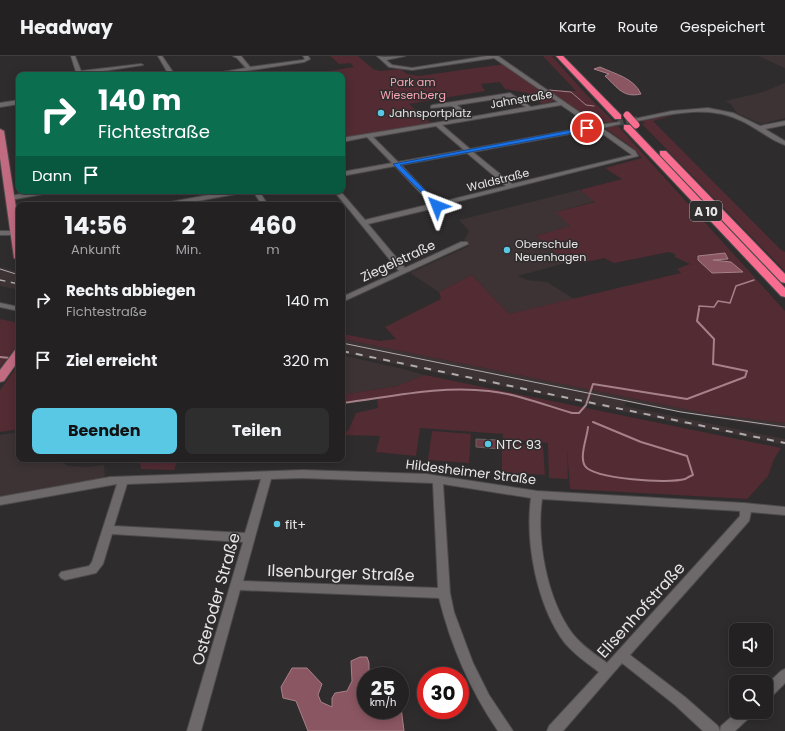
<!DOCTYPE html>
<html lang="de">
<head>
<meta charset="utf-8">
<style>
	:root { --surface:#232122; --page:#2f2e2f; --text:#f1f3f6; --muted:#a3a3a5; --line:#403e40; --accent:#59c8e4 }
	body { margin:0; font-family:Poppins,sans-serif; background:var(--page); color:var(--text); height:100vh; display:flex; flex-direction:column; font-size:15px; white-space:nowrap }
	* { box-sizing:border-box; margin:0 }
	p { font-size:13px; color:var(--muted) }
	.icon { flex:none; width:22px; height:22px; fill:none; stroke:currentColor; stroke-width:2; stroke-linecap:round; stroke-linejoin:round }
	.map { position:relative; flex:1; overflow:hidden }
	.sheet { position:absolute; left:16px; top:146px; width:329px; height:260px; display:flex; flex-direction:column; background:var(--surface); border-radius:8px; box-shadow:0 2px 10px #0003,0 0 0 1px var(--line) }
	.sheet>* { flex:none }
	.guide { position:absolute; left:16px; top:16px; width:329px; height:122px; border-radius:8px; box-shadow:0 2px 10px #0003,0 0 0 1px var(--line); background:#0b6e4f; color:#fff; overflow:hidden }
	.fabs { position:absolute; left:729px; top:567px; display:grid; gap:8px }
	.fabs a { display:grid; place-items:center; width:44px; height:44px; border-radius:8px; background:var(--surface); box-shadow:0 2px 10px #0003,0 0 0 1px var(--line); font-size:20px }
	.speed { position:absolute; left:357px; top:611px; display:flex; gap:8px; font-size:20px; font-weight:700; text-align:center }
	.speed>* { display:grid; place-content:center; width:52px; height:52px; border-radius:50%; background:var(--surface); box-shadow:0 2px 10px #0003,0 0 0 1px var(--line); line-height:1 }
	.speed small { font-size:10px; font-weight:400 }
	.speed .limit { border:6px solid #d22; background:#fff; color:#111 }
	.pin { position:absolute; display:grid; place-items:center; width:34px; height:34px; color:#fff; margin:-17px; border:2px solid #fff; border-radius:50%; box-shadow:0 1px 4px #0007 }
	.me { position:absolute; width:44px; margin:-22px; rotate:315deg; stroke-linejoin:round; filter:drop-shadow(0 0 3px #0008) }
	.turn { display:flex; align-items:center; gap:14px; height:84px; padding:0 16px; font-size:18px }
	.turn .icon { width:52px; height:52px; stroke-width:2.5 }
	.turn b { display:block; font-size:28px; line-height:34px }
	.then { display:flex; align-items:center; height:38px; padding:0 16px; background:#0003; gap:8px; font-size:15px }
	.eta { display:flex; justify-content:space-evenly; align-items:center; height:68px; text-align:center }
	.eta b { font-size:24px; font-weight:700; line-height:28px }
	.primary-button { display:flex; gap:8px; margin-top:auto; padding:8px 16px }
	.primary-button a { flex:1; height:46px; border-radius:8px; background:var(--accent); color:#111; font-size:16px; font-weight:700; line-height:46px; text-align:center }
	.primary-button a+a { background:var(--page); color:var(--text) }
	ul { padding:0; list-style:none }
	li { display:flex; align-items:center; gap:12px; height:60px; padding:0 16px }
	li div { flex:1 }
	li b { display:block; font-size:15px }
	li em { font-style:normal }
	header { display:flex; align-items:center; gap:24px; box-sizing:border-box; height:56px; padding:0 20px; background:var(--surface); border-bottom:1px solid var(--line) }
	header strong { font-size:19px }
	nav { display:flex; gap:22px; margin-inline-start:auto; font-size:14px }
	.map>svg:first-child { display:block }
</style>
</head>
<body>
<header>
<strong>Headway</strong>
<nav><a>Karte</a><a>Route</a><a>Gespeichert</a></nav>
</header>
<div class="map">
<svg width="785" height="675" viewBox="0 0 785 675">
	<rect width="100%" height="100%" fill="#2f2c2d"/>
	<path fill="#3d3335" d="M 759,0 L 785,0 L 785,12 L 778,9 Z
		M 785,27 L 785,62 L 761,68 L 737,57 L 731,48 L 725,45 L 763,36 Z
		M 579,134 L 595,145 L 557,156 L 571,170 L 536,180 L 569,206 L 518,220 L 527,224 L 547,226 L 574,243 L 509,258 L 472,219 L 439,236 L 410,217 L 469,190 L 464,185 L 469,175 L 459,164 Z
		M 0,211 L 19,216 L 19,234 L 0,230 Z
		M 342,283 L 704,357 L 785,367 L 785,373 L 705,361 L 626,346 L 624,350 L 785,383 L 785,389 L 342,297 Z
		M 342,299 L 407,314 L 424,319 L 397,330 L 342,339 Z
		M 19,376 L 19,403 L 56,403 L 68,410 L 89,411 L 104,409 L 105,423 L 0,442 L 0,379 Z"/>
	<path fill="#522b33" fill-rule="evenodd" d="M 330,0 L 358,0 L 373,13 L 380,15 L 400,13 L 407,18 L 419,20 L 505,8 L 557,44 L 542,48 L 527,37 L 505,33 L 500,26 L 481,28 L 485,35 L 409,48 L 431,67 L 342,82 L 342,42 L 347,41 L 342,40 L 342,19 L 320,19 L 323,16 L 354,11 L 350,7 L 339,8 Z
		M 543,0 L 552,0 L 584,36 L 614,66 L 597,67 L 545,34 L 576,35 Z
		M 675,59 L 653,65 L 781,194 L 785,196 L 785,215 L 642,68 L 645,67 L 641,65 Z
		M 617,69 L 785,255 L 785,367 L 704,357 L 342,283 L 342,278 L 380,285 L 396,283 L 385,271 L 441,243 L 439,236 L 472,219 L 509,258 L 681,217 L 677,213 L 690,208 L 675,201 L 675,198 L 669,196 L 614,207 L 604,202 C 565,212 565,203 536,180 L 570,170 L 556,156 L 595,146 L 580,134 L 622,123 L 605,112 L 642,102 L 629,89 L 603,71 ZM 727,203 L 711,204 L 731,206 L 742,216 L 712,217 L 698,204 Z
		M 0,263 L 19,267 L 19,287 L 0,311 Z
		M 19,308 L 19,373 L 0,376 L 0,334 Z
		M 424,319 L 425,319 L 781,392 L 774,403 L 768,420 L 747,443 L 570,433 L 567,393 L 568,423 L 549,422 L 548,392 L 552,392 L 548,392 L 548,387 L 503,383 L 503,378 L 420,372 L 416,400 L 376,396 L 380,380 L 342,379 L 342,376 L 348,375 L 356,357 L 378,352 L 377,342 L 342,346 L 342,339 L 397,330 Z
		M 432,375 L 471,378 L 469,407 L 428,404 Z
		M 502,387 L 543,390 L 545,419 L 502,416 Z
		M 135,403 L 178,403 L 174,414 L 141,413 L 140,406 Z"/>
	<path fill="#8a5661" stroke="#a68189" d="M 600,11 C 615,18 634,22 641,38 C 623,42 618,32 605,20 L 609,18 L 594,13 Z
		M 725,197 L 728,203 L 713,204 L 731,206 L 743,216 L 712,217 L 698,204 L 698,200 Z
		M 360,601 L 367,601 L 369,607 L 369,620 L 366,620 L 366,654 L 400,654 L 401,651 L 404,675 L 308,675 L 296,645 L 283,642 L 281,631 L 292,612 L 307,612 L 322,628 L 318,639 L 321,646 L 332,651 L 332,642 L 335,637 L 347,635 L 352,625 L 351,605 Z"/>
	<g fill="none" stroke-linecap="round" stroke-linejoin="round">
		<path stroke="#a68189" stroke-width="1" d="M 549,34 L 571,36 L 586,49 L 594,50"/>
		<path stroke="#a68189" stroke-width="1.5" d="M 699,254 L 699,250 L 714,251 L 718,245 L 730,247 L 736,230 L 754,224"/>
		<path stroke="#a68189" stroke-width="2" d="M 0,301 L 10,302
			M 342,347 C 390,341 440,329 489,335 C 517,338 545,349 572,357 L 579,357 L 586,349 L 593,328 L 687,343 L 745,321 L 747,315 L 713,308 L 714,283 L 697,265 L 699,253
			M 588,371 C 587,382 579,401 585,410 C 594,423 669,428 685,423 C 687,422 690,420 693,419 L 687,400 L 641,386 L 593,366"/>
	</g>
	<path fill="#6e3e48" stroke="#676364" d="M 476,383 L 499,384 L 500,393 L 476,391 Z"/>
	<g fill="none" stroke-linecap="round" stroke-linejoin="round">
		<path stroke="#4b4849" stroke-width="5.5" stroke-dasharray="5.5 2.5" stroke-linecap="butt" d="M 618,67 L 637,63"/>
		<g stroke="#4d4a4b" stroke-width="2">
			<path id="minor" d="M 71,0 L 75,0 L 81,15 L 141,8 L 143,9 L 77,19 Z
				M 158,0 L 162,0 L 175,19 L 169,19 Z
				M 233,0 L 241,0 L 250,11 L 303,4 L 305,3 L 303,0 L 308,0 L 310,3 L 304,6 L 219,19 L 206,19 L 246,12 L 237,2 Z
				M 377,0 L 384,1 L 405,0 L 386,4 L 392,9 L 412,12 L 487,0 L 498,0 L 598,69 L 620,66 L 620,68 L 602,72 L 635,95 L 638,100 L 440,150 L 439,151 L 368,168 L 405,212 L 461,186 L 467,186 L 468,188 L 342,246 L 342,241 L 399,215 L 334,135 L 340,135 L 365,164 L 431,148 L 395,110 L 342,120 L 342,116 L 392,107 L 367,81 L 342,86 L 342,82 L 465,62 L 452,50 L 431,52 L 431,50 L 433,49 L 510,37 L 531,51 L 558,46 L 494,2 L 412,14 L 389,11 ZM 509,41 L 526,51 L 471,61 L 457,49 ZM 561,49 L 592,70 L 470,93 L 442,69 ZM 436,70 L 464,94 L 398,106 L 373,81 ZM 596,73 L 632,99 L 512,128 L 473,96 ZM 467,97 L 506,130 L 437,147 L 401,109 Z
				M 19,44 L 19,48 L 0,51 L 0,47 Z
				M 708,52 L 733,57 L 760,70 L 785,65 L 785,69 L 765,73 L 785,85 L 785,89 C 770,84 757,72 742,65 C 708,48 672,58 637,65 L 634,63 L 672,55 Z
				M 38,135 L 52,135 L 49,137 L 10,144 L 7,142 L 10,140 Z
				M 230,135 L 244,135 L 241,137 L 176,149 L 162,149 L 165,147 Z
				M 253,135 L 259,135 L 268,149 L 262,149 Z
				M 0,175 L 19,175 L 19,179 L 0,179 Z
				M 0,247 L 19,251 L 19,255 L 0,251 Z
				M 303,414 L 426,418 L 537,435 L 744,447 L 785,451 L 785,459 L 751,456 L 749,465 L 630,599 L 685,641 L 718,670 L 720,675 L 721,670 L 737,656 L 752,656 L 751,660 L 735,675 L 703,675 L 675,649 L 622,607 L 563,675 L 547,675 L 549,670 L 599,616 C 587,607 574,598 564,586 C 537,549 525,487 531,442 L 443,428 L 450,537 L 454,556 L 473,607 L 489,639 L 513,675 L 498,675 C 470,634 451,590 439,542 L 240,534 L 201,675 L 187,675 L 243,486 L 112,478 L 103,508 L 96,517 L 65,524 L 61,522 L 59,519 L 61,516 L 89,510 L 92,506 L 117,428 L 0,449 L 0,441 L 110,421 ZM 303,422 L 433,427 L 438,532 L 243,525 L 271,423 ZM 261,423 L 245,477 L 114,470 L 127,428 ZM 542,443 L 740,455 L 740,460 L 607,607 C 595,598 581,589 572,577 C 547,543 536,484 542,443 Z
				M 785,613 L 785,627 L 771,641 L 766,643 L 766,629 L 781,615 Z"/>
		</g>
		<g stroke="#4d4a4b" stroke-width="2">
			<path id="major" d="M 0,73 L 4,75 L 19,171 L 19,205 L 14,202 L 0,102 Z
				M 19,293 L 19,304 L 4,325 L 0,326 L 0,314 L 15,294 Z"/>
		</g>
		<g stroke="#4d4a4b" stroke-width="2">
			<path id="highway" d="M 556,0 L 563,0 L 621,59 L 621,63 L 615,63 Z
				M 624,69 L 630,69 L 785,232 L 785,241 L 781,240 L 624,73 Z
				M 660,95 L 666,95 L 785,218 L 785,227 L 781,226 L 660,99 Z"/>
		</g>
		<use href="#minor" fill="#6d696a" fill-rule="evenodd"/>
		<use href="#major" fill="#c16b81" fill-rule="evenodd"/>
		<use href="#highway" fill="#f96d90" fill-rule="evenodd"/>
		<path stroke="#afacad" stroke-width="1" d="M 0,213 L 19,219
			M 342,287 L 681,356 L 785,371"/>
		<path stroke="#afacad" stroke-width="1.5" stroke-dasharray="5.5 5.5" stroke-linecap="butt" d="M 0,224 L 19,228"/>
		<path stroke="#afacad" stroke-width="2" stroke-dasharray="7 7" stroke-linecap="butt" d="M 342,295 L 785,387"/>
		<g stroke="#4d4a4b" stroke-width="8" stroke-linecap="butt">
			<path id="highway-bridge" d="M 627,59 L 636,69"/>
		</g>
		<use href="#highway-bridge" stroke="#f96d90" stroke-width="7"/>
	</g>
	<path fill="#1a73e8" stroke="#114b97" d="M 587,71 L 589,74 L 400,109 L 439,148 L 439,151 L 437,152 L 393,108 Z"/>
	<g fill="#59c8e4" stroke="#2f2c2d" stroke-width="1.5">
		<circle cx="381" cy="57" r="4"/>
		<circle cx="507" cy="194" r="4"/>
		<circle cx="488" cy="388" r="4"/>
		<circle cx="277" cy="468" r="4"/>
	</g>
	<g text-anchor="middle" dominant-baseline="central" stroke-width="3" stroke-linejoin="round" paint-order="stroke">
		<g font-size="11" fill="#f6a4b4" stroke="#2f2c2d">
			<text x="413" y="26">Park am<tspan x="413" dy="13">Wiesenberg</tspan></text>
		</g>
		<g font-size="11" fill="#e8e5e6" stroke="#2f2c2d">
			<text transform="translate(521 43) rotate(-10)">Jahnstraße</text>
			<text transform="translate(498 124) rotate(-14)">Waldstraße</text>
		</g>
		<g font-size="11" fill="#e8e5e6" stroke="#2f2c2d" text-anchor="start">
			<text x="389" y="57">Jahnsportplatz</text>
			<text x="515" y="188">Oberschule<tspan x="515" dy="13">Neuenhagen</tspan></text>
		</g>
		<rect fill="#2f2c2d" stroke="#b0aeae" stroke-width="1" x="690" y="145" width="32" height="20" rx="3"/>
		<g font-size="12" font-weight="bold" fill="#e8e5e6">
			<text x="706" y="155">A 10</text>
		</g>
		<g font-size="13" fill="#e8e5e6" stroke="#2f2c2d">
			<text transform="translate(398 205) rotate(-25)">Ziegelstraße</text>
			<text transform="translate(471 416) rotate(7)">Hildesheimer Straße</text>
		</g>
		<g font-size="13" fill="#e8e5e6" stroke="#2f2c2d" text-anchor="start">
			<text x="496" y="388">NTC 93</text>
			<text x="285" y="468">fit+</text>
		</g>
		<g font-size="16" fill="#e8e5e6" stroke="#2f2c2d">
			<text transform="translate(341 517) rotate(2)">Ilsenburger Straße</text>
			<text transform="translate(216 543) rotate(-74)">Osteroder Straße</text>
			<text transform="translate(641 554) rotate(-48)">Elisenhofstraße</text>
		</g>
	</g>
</svg>
<div class="fabs">
<a><svg class="icon" aria-label="sound" viewBox="0 0 24 24"><path d="M4 9h4l5-4v14l-5-4H4zM17 9q2 3 0 6"/></svg></a>
<a><svg class="icon" aria-label="search" viewBox="0 0 24 24"><circle cx="10" cy="10" r="6"/><path d="M15 15l6 6"/></svg></a>
</div>
<div class="speed"><div>25<small>km/h</small></div><div class="limit">30</div></div>
<div class="pin" style="left:587px;top:72px;background:#d93025"><svg class="icon" aria-label="arrive" viewBox="0 0 24 24"><path d="M6 21V4h12l-3 4 3 4H6"/></svg></div>
<svg class="me" style="left:437px;top:150px" viewBox="-20 -20 40 40"><path d="M0-17L14 15 0 8-14 15z" fill="#1a73e8" stroke="#fff" stroke-width="4"/></svg>
<div class="guide">
<div class="turn"><svg class="icon" aria-label="right" viewBox="0 0 24 24"><path d="M7 20v-9h11M14 6l5 5-5 5"/></svg><div><b>140 m</b>Fichtestraße</div></div>
<div class="then">Dann<svg class="icon" aria-label="arrive" viewBox="0 0 24 24"><path d="M6 21V4h12l-3 4 3 4H6"/></svg></div>
</div>
<section class="sheet">
<div class="eta">
<div><b>14:56</b><p>Ankunft</p></div>
<div><b>2</b><p>Min.</p></div>
<div><b>460</b><p>m</p></div>
</div>
<ul>
<li><svg class="icon" aria-label="right" viewBox="0 0 24 24"><path d="M7 20v-9h11M14 6l5 5-5 5"/></svg><div><b>Rechts abbiegen</b><p>Fichtestraße</p></div><em>140 m</em></li>
<li><svg class="icon" aria-label="arrive" viewBox="0 0 24 24"><path d="M6 21V4h12l-3 4 3 4H6"/></svg><div><b>Ziel erreicht</b></div><em>320 m</em></li>
</ul>
<div class="primary-button"><a>Beenden</a><a>Teilen</a></div>
</section>
</div>
</body>
</html>
